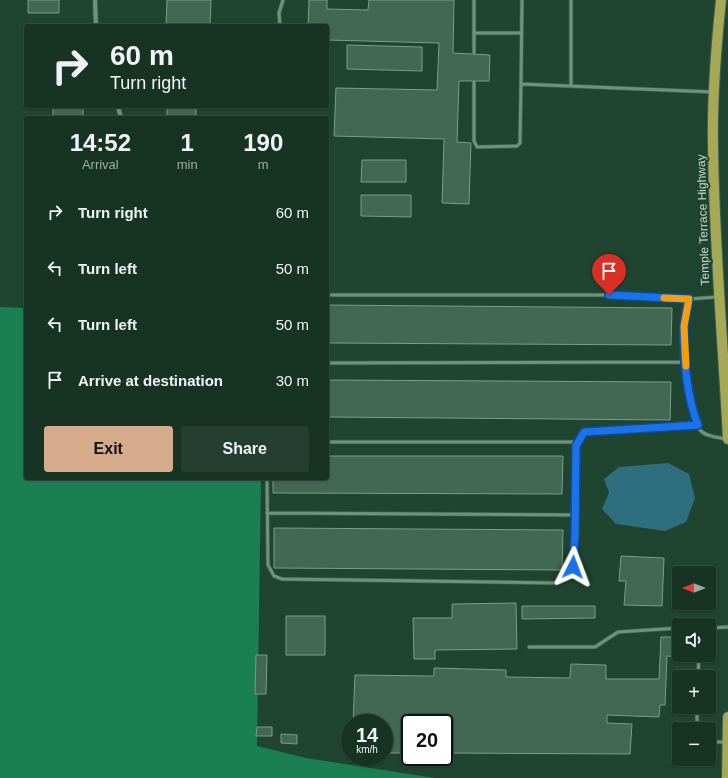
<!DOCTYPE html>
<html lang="en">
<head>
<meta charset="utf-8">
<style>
	:root { --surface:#173324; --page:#243f31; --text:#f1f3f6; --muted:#9eaaa6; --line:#364e41; --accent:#d6ab8b }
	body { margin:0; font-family:Helvetica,sans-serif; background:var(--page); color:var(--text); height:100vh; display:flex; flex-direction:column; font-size:15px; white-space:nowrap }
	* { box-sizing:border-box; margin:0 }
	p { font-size:13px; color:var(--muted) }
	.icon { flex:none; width:22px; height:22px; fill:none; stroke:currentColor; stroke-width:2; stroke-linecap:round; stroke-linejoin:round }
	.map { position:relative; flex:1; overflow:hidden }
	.panel { position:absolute; left:24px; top:116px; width:305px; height:364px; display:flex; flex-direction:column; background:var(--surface); border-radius:4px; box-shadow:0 1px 3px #0004,0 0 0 1px var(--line) }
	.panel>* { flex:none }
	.top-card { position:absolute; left:24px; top:24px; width:305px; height:84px; border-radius:4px; box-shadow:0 1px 3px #0004,0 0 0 1px var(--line); background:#173324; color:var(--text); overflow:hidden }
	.needle { width:26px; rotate:270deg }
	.buttons { position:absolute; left:672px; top:566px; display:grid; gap:8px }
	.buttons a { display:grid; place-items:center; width:44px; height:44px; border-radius:4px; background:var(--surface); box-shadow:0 1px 3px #0004,0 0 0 1px var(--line); font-size:20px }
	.speed { position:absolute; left:341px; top:714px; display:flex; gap:8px; font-size:20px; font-weight:700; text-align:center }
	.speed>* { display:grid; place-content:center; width:52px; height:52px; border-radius:50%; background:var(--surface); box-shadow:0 1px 3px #0004,0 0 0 1px var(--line); line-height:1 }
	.speed small { font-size:10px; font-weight:400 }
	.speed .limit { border:2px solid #111; border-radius:6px; background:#fff; color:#111 }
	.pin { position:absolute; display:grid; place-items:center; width:34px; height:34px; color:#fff; margin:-41px -17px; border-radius:50% 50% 50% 0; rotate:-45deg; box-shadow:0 0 4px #0007 }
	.pin .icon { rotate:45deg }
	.me { position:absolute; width:44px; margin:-22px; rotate:3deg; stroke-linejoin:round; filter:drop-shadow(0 0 3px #0008) }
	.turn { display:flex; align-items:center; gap:14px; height:84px; padding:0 20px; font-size:18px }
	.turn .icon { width:52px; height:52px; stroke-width:2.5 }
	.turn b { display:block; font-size:28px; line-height:34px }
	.eta { display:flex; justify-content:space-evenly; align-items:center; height:68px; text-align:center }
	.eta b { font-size:24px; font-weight:700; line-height:28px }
	.cta { display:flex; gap:8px; margin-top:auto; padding:8px 20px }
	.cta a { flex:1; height:46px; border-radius:4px; background:var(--accent); color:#111; font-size:16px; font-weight:700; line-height:46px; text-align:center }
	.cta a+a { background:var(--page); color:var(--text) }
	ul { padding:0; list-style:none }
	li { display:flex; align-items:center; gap:12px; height:56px; padding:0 20px }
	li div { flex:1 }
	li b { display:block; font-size:15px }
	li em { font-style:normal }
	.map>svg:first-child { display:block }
</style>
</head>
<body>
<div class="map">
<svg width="728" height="778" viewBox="0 0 728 778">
	<rect width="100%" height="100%" fill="#1f4430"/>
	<path fill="#1a8053" d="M 0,307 L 26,308 L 26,478 L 261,478 L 257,746 L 306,758 L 435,778 L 0,778 Z"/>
	<path fill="#2f6e7f" d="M 668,463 L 689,474 L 695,498 L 686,522 L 665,531 L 616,524 L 602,509 L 609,493 L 604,479 L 619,467 Z"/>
	<path fill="#426752" stroke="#789f87" d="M 28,0 L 59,0 L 59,13 L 28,13 Z
		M 167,0 L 211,0 L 210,26 L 166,26 Z
		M 309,0 L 327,0 L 327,9 L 368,10 L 369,0 L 454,0 L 453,53 L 490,55 L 489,81 L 459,81 L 457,142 L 471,143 L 469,204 L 442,203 L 444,139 L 334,136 L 336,88 L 437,90 L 439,43 L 327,40 L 327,26 L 308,26 Z
		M 347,45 L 422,47 L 422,71 L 347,69 Z
		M 53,106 L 83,106 L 83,118 L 53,118 Z
		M 167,106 L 196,106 L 196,118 L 167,118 Z
		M 362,160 L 406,160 L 406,182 L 361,182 Z
		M 361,195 L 411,195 L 411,217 L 361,216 Z
		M 327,305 L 672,308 L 671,345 L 327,343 Z
		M 327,380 L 671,382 L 670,420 L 327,417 Z
		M 327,456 L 563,456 L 562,494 L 273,493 L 273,478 L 327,478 Z
		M 274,528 L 563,530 L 562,570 L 274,568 Z
		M 621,556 L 664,558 L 662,606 L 624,605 L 626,581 L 619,581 Z
		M 516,603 L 517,649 L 435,650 L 435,659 L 414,659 L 413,618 L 452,618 L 452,604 Z
		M 522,606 L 595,606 L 595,618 L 522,619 Z
		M 286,616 L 325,616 L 325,655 L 286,655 Z
		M 661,637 L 679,637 L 679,655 L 689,655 L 689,657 L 667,656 L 665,705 L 660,705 L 659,717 L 607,715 L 607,723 L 632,724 L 630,754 L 444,753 L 444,723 L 410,723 L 410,753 L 384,753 L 384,723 L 353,723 L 355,675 L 434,676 L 434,668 L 506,670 L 506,677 L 570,678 L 571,664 L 606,665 L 606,679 L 659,679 Z
		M 256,655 L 267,655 L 266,694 L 255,694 Z
		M 257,727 L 272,727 L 272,736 L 256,736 Z
		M 281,734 L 297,735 L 297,744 L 281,743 Z"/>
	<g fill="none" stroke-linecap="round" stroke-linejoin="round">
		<g stroke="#3e5f4f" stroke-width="4.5">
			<path id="lane" d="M 474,0 L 474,33 L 522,33
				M 522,0 L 521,84 L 713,92
				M 280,26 L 279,13 L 283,0
				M 474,33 L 474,54
				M 474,81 L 474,141 L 477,147 L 517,146 L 520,143 L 521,84
				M 571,86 L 571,0
				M 327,295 L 609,295 L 689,299
				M 717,297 L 689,299 C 687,308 685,318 684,327 C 684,346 688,416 700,430 C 706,437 718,437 726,439
				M 327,363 L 686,362
				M 327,442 L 578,442
				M 267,478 L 268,565 L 274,576 L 282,579 L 556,583 L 570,577 L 573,567 L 575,535 L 576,447 L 584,432 L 698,425
				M 267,513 L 575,515
				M 709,628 L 728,627
				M 529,647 L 595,647 L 618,632 L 679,628
				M 698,677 L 699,655
				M 697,729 L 697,707
				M 709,742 L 726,742"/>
		</g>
		<g stroke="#3e5f4f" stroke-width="5.5">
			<path id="street" d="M 95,0 L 96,26
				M 118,106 L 121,118"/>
		</g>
		<g stroke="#3e5f4f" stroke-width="12">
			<path id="primary" d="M 721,0 C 716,48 712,97 713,145 C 714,244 723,341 728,439
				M 727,778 L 728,717"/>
		</g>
		<use href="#lane" stroke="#6c937c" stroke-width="3"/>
		<use href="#street" stroke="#6c937c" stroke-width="4"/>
		<use href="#primary" stroke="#a6a855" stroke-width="10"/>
	</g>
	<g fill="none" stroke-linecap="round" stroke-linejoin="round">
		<g stroke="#114b97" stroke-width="10">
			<path id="route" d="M 573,567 L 575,535 L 576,446 L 584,432 L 698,425 C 687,398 683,357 684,327 C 685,318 687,308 689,299 L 609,295"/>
		</g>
		<use href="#route" stroke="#1a73e8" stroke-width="7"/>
		<path stroke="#f59e0b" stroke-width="7" d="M 664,298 L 689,299 L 684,326 L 686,366"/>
	</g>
	<g text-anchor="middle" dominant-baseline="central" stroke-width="4" stroke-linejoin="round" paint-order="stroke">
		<g font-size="12" fill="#c7dbce" stroke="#1f4430">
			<text transform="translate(703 220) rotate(-92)">Temple Terrace Highway</text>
		</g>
	</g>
</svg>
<div class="buttons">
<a><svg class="needle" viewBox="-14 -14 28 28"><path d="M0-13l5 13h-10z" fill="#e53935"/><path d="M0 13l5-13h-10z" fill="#9eaaa6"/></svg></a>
<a><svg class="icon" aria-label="sound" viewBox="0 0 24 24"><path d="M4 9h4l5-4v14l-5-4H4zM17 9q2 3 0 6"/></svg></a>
<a>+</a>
<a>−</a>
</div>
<div class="speed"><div>14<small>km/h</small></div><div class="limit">20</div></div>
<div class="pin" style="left:609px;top:295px;background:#d93025"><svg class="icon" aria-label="arrive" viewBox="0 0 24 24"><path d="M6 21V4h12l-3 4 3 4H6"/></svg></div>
<svg class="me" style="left:573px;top:567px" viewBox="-20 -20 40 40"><path d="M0-17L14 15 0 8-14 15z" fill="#1a73e8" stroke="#fff" stroke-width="4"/></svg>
<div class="top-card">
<div class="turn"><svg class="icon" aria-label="right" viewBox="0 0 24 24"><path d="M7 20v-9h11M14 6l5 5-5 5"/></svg><div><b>60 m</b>Turn right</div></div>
</div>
<section class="panel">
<div class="eta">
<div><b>14:52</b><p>Arrival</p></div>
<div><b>1</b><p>min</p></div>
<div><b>190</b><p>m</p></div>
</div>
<ul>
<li><svg class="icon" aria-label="right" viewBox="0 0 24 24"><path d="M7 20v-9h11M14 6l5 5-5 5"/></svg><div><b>Turn right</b></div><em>60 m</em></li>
<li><svg class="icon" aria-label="left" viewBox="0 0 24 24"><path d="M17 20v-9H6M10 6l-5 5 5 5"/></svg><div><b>Turn left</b></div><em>50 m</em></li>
<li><svg class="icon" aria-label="left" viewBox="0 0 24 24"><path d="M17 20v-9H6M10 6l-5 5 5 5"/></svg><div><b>Turn left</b></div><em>50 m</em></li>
<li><svg class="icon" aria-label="arrive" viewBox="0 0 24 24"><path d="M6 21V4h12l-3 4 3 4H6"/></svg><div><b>Arrive at destination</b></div><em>30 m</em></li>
</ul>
<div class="cta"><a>Exit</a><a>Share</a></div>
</section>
</div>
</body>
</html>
